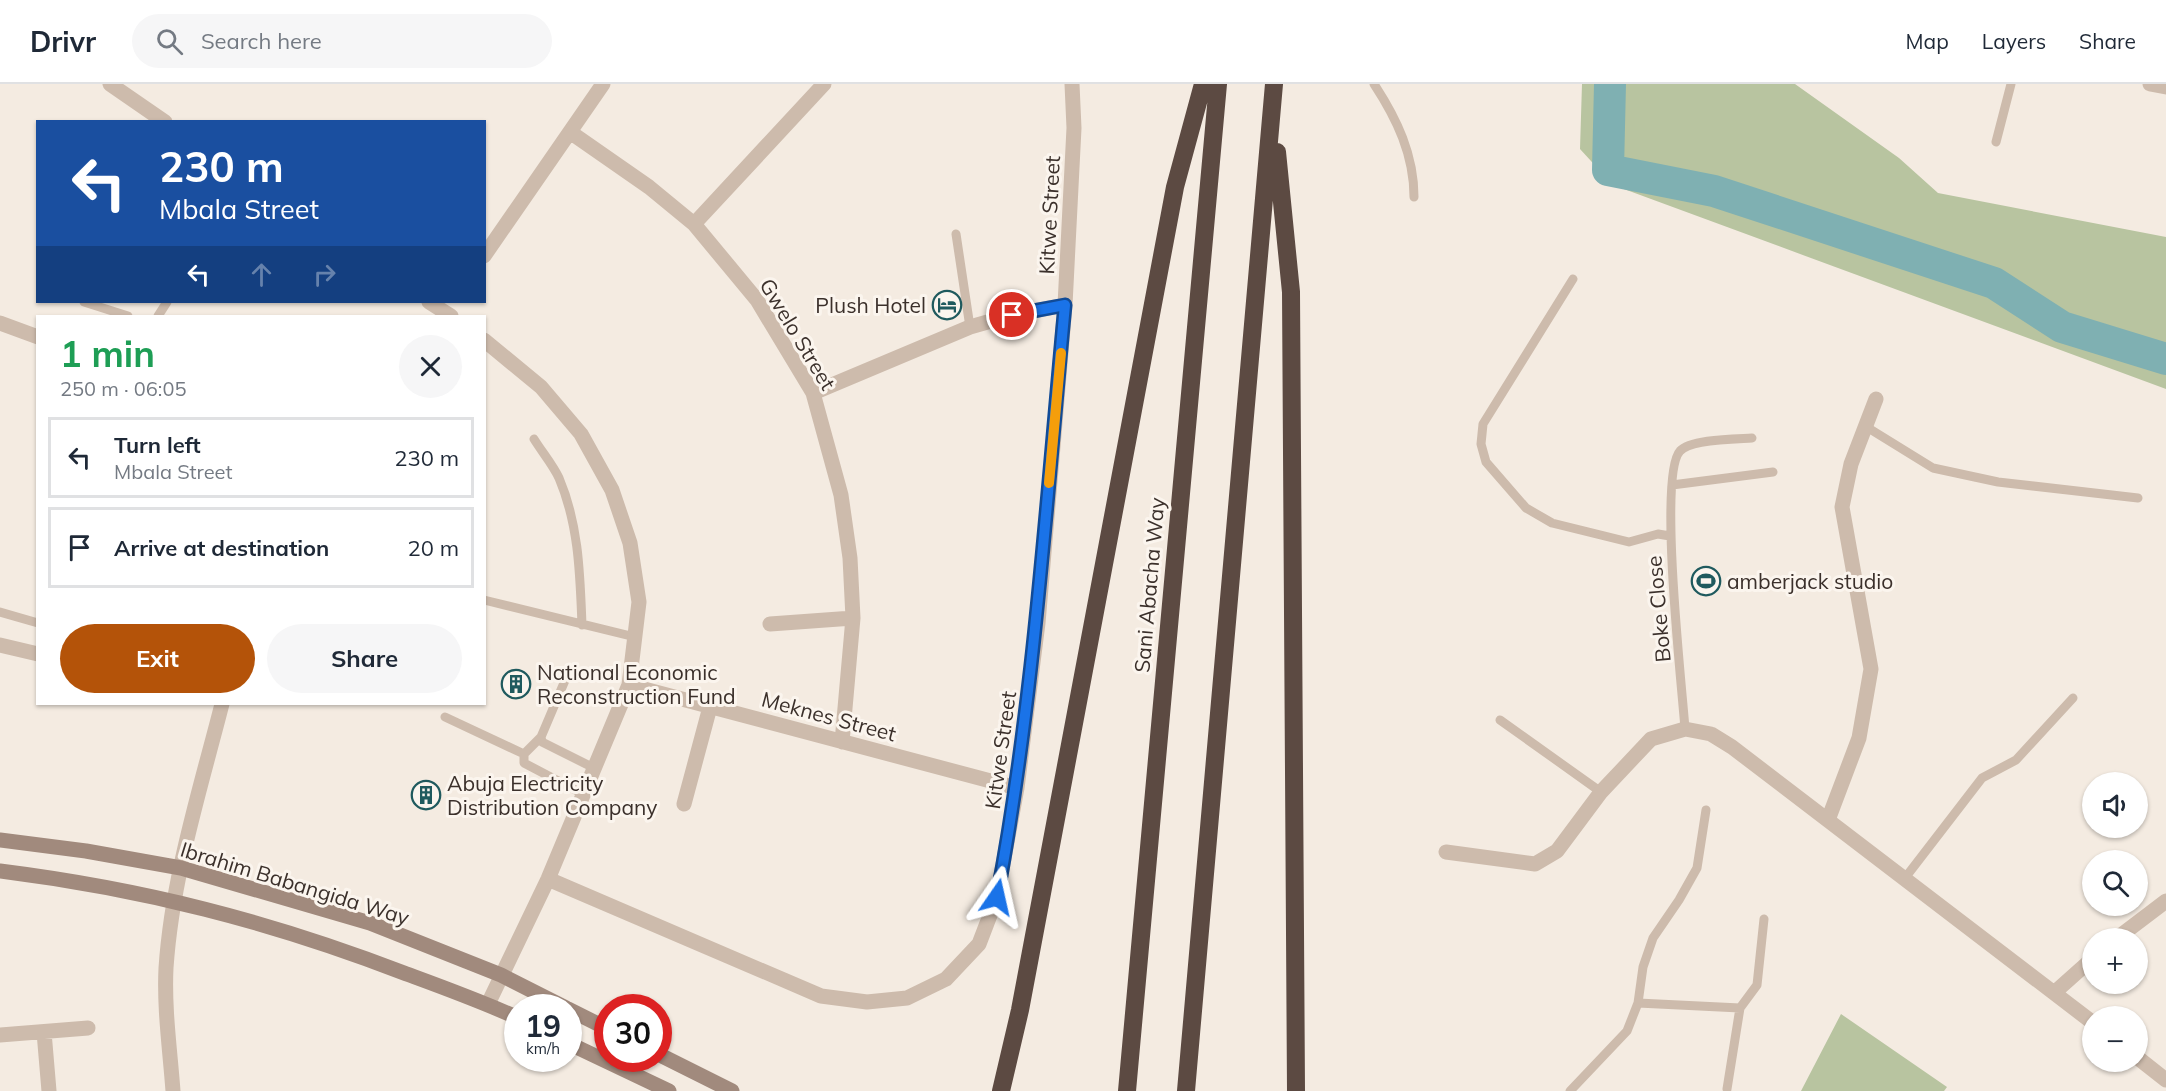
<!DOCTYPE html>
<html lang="en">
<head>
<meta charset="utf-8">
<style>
	:root { --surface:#fff; --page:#f6f6f7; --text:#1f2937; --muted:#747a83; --line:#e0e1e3; --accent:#b45309 }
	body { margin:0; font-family:Mulish,sans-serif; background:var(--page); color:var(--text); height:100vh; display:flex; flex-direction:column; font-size:22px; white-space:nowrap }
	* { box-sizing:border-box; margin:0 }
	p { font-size:20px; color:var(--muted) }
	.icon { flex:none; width:33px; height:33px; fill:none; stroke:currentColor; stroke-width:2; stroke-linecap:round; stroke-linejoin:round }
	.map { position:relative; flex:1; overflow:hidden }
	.side { position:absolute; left:36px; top:231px; width:450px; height:390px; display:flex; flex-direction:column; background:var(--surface); border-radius:0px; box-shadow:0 2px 4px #0004 }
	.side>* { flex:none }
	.hud { position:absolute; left:36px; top:36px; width:450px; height:183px; border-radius:0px; box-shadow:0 2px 4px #0004; background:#1a4fa0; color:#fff; overflow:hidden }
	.fabs { position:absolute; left:2082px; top:688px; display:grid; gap:12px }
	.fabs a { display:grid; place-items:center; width:66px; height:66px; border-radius:50%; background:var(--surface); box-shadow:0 2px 4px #0004; font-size:30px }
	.speed { position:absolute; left:504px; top:910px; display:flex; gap:12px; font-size:30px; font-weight:700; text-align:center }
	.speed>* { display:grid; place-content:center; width:78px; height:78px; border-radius:50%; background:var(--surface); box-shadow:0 2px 4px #0004; line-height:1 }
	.speed small { font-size:15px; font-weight:400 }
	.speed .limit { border:9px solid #d22; background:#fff; color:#111 }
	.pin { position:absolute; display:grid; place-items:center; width:51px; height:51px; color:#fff; margin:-26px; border:3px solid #fff; border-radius:50%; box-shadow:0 2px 6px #0007 }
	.me { position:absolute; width:66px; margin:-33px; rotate:11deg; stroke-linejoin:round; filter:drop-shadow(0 0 4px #0008) }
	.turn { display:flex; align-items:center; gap:21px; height:126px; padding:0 24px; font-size:27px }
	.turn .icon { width:78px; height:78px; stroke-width:2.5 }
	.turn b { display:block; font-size:42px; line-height:51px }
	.lanes { display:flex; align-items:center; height:57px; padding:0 24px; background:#0003; justify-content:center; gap:30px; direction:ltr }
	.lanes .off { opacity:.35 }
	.round { display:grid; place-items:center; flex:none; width:63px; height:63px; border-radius:32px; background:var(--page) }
	.summary { display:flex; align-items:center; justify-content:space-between; height:102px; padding:0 24px }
	h1 { font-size:36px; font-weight:700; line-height:45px; color:#1e9e55 }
	.button { display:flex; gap:12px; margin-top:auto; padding:12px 24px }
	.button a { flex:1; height:69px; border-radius:36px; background:var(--accent); color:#fff; font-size:24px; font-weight:700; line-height:69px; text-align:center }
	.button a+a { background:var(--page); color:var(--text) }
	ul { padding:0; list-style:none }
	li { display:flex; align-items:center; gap:18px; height:81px; margin:0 12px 9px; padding:0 12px; border:3px solid var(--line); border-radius:0px }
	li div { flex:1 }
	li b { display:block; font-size:22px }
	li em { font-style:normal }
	header { display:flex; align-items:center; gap:36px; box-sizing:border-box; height:84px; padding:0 30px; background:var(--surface); border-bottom:2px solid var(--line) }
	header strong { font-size:28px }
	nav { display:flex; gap:33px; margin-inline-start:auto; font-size:21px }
	.search { width:420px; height:54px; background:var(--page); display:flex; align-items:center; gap:15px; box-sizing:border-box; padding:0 21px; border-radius:33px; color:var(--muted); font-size:22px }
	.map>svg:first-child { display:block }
</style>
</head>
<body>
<header>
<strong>Drivr</strong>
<div class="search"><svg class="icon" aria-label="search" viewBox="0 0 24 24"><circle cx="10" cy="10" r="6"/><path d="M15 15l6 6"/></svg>Search here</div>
<nav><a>Map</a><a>Layers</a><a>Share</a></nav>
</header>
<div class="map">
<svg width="2166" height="1007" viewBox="0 0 2166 1007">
	<rect width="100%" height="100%" fill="#f4ebe1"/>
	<path fill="#b8c4a0" d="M 1582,0 L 1795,0 L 1899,74 L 1938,109 L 2166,153 L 2166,305 L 1613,101 L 1580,65 Z
		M 1841,930 L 1947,1003 L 1944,1007 L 1801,1007 Z"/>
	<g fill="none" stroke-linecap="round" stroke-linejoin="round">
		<path stroke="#7fb0b2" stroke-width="32" d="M 1610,0 L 1608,86 L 1714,107 L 1994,199 L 2062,243 L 2166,275"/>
		<path stroke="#cdbbac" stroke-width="9" d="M 1374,0 C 1397,35 1414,71 1414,113
			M 1996,58 L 2011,0
			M 956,150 L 970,243
			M 1573,195 L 1483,340 L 1481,360 L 1486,378 L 1526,424 L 1552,439 L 1629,458 L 1658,450 L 1670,452
			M 84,218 L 128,232
			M 158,232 L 167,218
			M 1865,342 L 1933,384 L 1998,398 L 2138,414
			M 534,355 C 542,368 553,381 559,394 C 579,441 580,491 582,541
			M 1672,401 L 1773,388
			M 484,516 L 635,553
			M 0,528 L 38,539
			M 569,587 L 541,653 L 542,658 L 594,684
			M 445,633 L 524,670
			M 1500,636 L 1601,708
			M 1685,645 C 1682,602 1658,391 1680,367 C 1690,355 1735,355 1752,354
			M 541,653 L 524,670 L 524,679 L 583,710
			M 1905,794 L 1982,694 L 2016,676 L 2073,614
			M 1638,919 L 1740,924 L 1727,1005
			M 1740,924 L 1757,901 L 1764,835
			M 1570,1007 L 1627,947 L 1638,919 L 1643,883 L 1653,854 L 1679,816 L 1697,784 L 1706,726"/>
		<path stroke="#cdbbac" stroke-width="15" d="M 110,0 L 165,38
			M 2150,0 L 2166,3
			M 570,48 L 649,103 L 694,140 L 757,216 L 813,309 L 841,411 L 850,474 L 853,534 L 842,658
			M 694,140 L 824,0
			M 484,172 L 603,0
			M 429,218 L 451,232
			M 0,239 L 38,253
			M 484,256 L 541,303 L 581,350 L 612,406 L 630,459 L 639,518 L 629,601 L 548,795 L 488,920
			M 813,309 L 970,243 L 1012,231 L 1065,221
			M 770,540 L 853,534
			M 0,561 L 38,570
			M 629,601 L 1017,704
			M 684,720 L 710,623
			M 1828,736 L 1859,654 L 1871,585 L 1842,423 L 1851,380 L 1876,315
			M 1446,768 L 1535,780 L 1557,767 L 1601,708 L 1651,655 L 1685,645 L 1711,650 L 1732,663 L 2092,938
			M 548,795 L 821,912 L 867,918 L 907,914 L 946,895 L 979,860 L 997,813 L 1017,704 L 1038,539 L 1065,221 L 1074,44 L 1072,0
			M 2116,855 L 2166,817
			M 2055,908 L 2092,875
			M 44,948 L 49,1007
			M 0,951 L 88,944
			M 2138,974 L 2166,996
			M 173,1007 C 170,966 164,925 166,884 C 172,794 200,706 222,620"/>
		<path stroke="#a18a7d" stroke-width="15" d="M 0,756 L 86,767 L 181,784 L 370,839 L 501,891 L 566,924
			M 0,787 C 143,805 269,837 404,889 C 442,903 481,917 518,934
			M 568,925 L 608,945
			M 568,959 L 669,1007
			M 658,970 L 732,1007"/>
		<path stroke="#5c4a42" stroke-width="18" d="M 1277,68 L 1291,208 L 1296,1007
			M 1001,1007 L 1020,926 L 1175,103 L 1203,0
			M 1127,1007 L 1218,0
			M 1186,1007 L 1274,0"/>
	</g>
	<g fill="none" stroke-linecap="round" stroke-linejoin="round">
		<g stroke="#114b97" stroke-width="15">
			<path id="route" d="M 997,813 C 1034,617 1046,419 1065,221 L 1012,231"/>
		</g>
		<use href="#route" stroke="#1a73e8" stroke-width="10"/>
		<path stroke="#f59e0b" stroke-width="10" d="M 1049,399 L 1061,269"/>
	</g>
	<defs>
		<g id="hotel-ring" transform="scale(1.5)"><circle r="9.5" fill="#fbf5ee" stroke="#1f5a5e" stroke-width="1.5"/><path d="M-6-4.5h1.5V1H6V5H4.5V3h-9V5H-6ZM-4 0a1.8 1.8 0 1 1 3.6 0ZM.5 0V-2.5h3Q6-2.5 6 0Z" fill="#1f5a5e"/></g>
		<g id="stadium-ring" transform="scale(1.5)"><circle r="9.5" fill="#fbf5ee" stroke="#1f5a5e" stroke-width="1.5"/><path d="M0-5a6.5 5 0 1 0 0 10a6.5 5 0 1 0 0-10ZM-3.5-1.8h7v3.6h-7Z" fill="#1f5a5e"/></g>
		<g id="building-ring" transform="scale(1.5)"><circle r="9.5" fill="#fbf5ee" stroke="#1f5a5e" stroke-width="1.5"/><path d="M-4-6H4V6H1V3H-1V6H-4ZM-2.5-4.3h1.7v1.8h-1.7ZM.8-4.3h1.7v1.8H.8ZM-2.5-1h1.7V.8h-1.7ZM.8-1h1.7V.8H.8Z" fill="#1f5a5e"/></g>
	</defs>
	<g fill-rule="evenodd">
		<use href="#hotel-ring" x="947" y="221"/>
		<use href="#stadium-ring" x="1706" y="497"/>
		<use href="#building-ring" x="516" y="600"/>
		<use href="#building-ring" x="426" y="711"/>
	</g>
	<g text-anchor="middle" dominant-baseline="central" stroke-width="6" stroke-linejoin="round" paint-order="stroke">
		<g font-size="21" fill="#3b302b" stroke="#fbf5ee">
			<text transform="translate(1049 131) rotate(-87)">Kitwe Street</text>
			<text transform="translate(798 250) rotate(59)">Gwelo Street</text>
			<text transform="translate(1149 501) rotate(-85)">Sani Abacha Way</text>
			<text transform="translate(1658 525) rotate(-95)">Boke Close</text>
			<text transform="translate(829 632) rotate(15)">Meknes Street</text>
			<text transform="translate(1000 666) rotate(-82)">Kitwe Street</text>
			<text transform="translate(295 799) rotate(17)">Ibrahim Babangida Way</text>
		</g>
		<g font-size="21" fill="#3b302b" stroke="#fbf5ee" text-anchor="start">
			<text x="926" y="221" text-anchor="end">Plush Hotel</text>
			<text x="1727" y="497">amberjack studio</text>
			<text x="537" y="588">National Economic<tspan x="537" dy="24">Reconstruction Fund</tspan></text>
			<text x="447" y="699">Abuja Electricity<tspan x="447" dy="24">Distribution Company</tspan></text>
		</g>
	</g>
</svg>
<div class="fabs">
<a><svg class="icon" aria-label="sound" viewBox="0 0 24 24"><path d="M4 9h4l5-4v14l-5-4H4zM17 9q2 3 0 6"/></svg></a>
<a><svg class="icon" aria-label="search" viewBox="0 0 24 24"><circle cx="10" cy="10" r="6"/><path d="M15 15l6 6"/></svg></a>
<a>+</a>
<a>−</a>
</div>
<div class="speed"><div>19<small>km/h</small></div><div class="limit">30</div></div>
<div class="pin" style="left:1012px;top:231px;background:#d93025"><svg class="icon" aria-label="arrive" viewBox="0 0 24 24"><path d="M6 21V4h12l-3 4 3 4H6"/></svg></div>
<svg class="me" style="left:997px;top:813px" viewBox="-20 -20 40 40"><path d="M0-17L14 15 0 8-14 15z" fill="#1a73e8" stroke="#fff" stroke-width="4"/></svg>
<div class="hud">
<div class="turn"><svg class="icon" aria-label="left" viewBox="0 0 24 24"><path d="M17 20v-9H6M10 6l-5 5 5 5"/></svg><div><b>230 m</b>Mbala Street</div></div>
<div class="lanes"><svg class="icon" aria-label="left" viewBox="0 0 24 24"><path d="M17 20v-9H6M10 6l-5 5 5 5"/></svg><svg class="icon off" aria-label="ahead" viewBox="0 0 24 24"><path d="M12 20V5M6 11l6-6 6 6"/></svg><svg class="icon off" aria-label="right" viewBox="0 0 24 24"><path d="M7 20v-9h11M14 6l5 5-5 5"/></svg></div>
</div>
<section class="side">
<div class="summary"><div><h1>1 min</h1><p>250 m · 06:05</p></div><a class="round"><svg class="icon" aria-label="close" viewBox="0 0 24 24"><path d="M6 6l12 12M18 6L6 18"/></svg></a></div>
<ul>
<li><svg class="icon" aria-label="left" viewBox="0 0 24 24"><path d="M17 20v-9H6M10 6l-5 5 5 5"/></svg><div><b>Turn left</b><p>Mbala Street</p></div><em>230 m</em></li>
<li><svg class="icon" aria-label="arrive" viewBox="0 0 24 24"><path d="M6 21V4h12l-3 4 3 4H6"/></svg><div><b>Arrive at destination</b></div><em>20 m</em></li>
</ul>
<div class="button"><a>Exit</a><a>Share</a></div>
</section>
</div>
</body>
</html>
